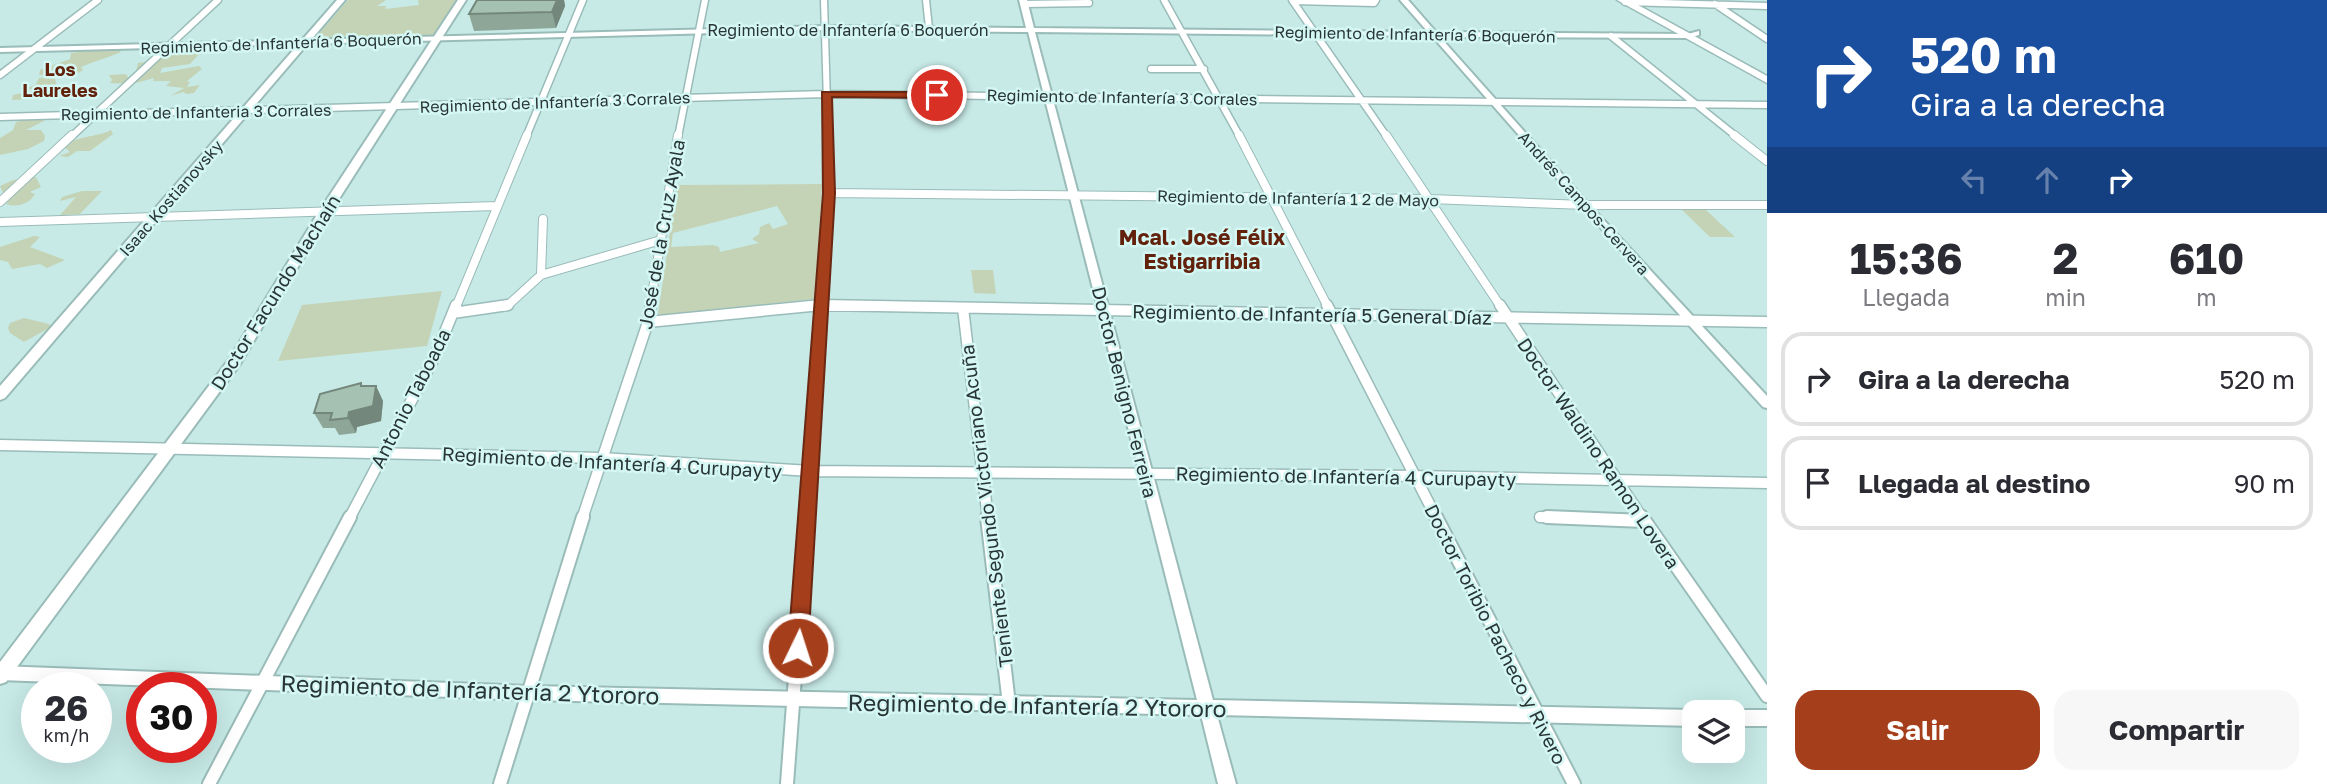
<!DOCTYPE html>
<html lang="es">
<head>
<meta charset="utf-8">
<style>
	:root { --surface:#fff; --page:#f7f7f7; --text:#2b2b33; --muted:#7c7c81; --line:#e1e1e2; --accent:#a53e1b }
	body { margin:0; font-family:"Golos Text",sans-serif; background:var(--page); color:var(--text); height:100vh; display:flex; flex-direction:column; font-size:26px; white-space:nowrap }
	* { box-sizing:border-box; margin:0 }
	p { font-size:23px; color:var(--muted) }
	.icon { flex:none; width:38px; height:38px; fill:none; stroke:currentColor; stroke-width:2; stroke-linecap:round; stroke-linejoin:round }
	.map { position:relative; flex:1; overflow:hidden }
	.side { display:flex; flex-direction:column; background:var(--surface); width:560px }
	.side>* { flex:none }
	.top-card { background:#1a4fa0; color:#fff; overflow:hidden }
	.controls { position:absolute; left:1682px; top:700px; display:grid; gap:14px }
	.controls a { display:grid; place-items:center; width:63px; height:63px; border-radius:14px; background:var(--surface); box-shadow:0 7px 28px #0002; font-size:35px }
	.speed { position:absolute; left:21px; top:672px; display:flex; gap:14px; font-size:35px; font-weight:700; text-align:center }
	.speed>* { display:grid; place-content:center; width:91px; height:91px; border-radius:50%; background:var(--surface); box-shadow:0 7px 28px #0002; line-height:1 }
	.speed small { font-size:18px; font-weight:400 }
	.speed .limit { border:10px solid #d22; background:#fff; color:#111 }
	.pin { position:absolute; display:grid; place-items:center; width:60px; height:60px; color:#fff; margin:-30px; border:4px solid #fff; border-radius:50%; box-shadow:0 2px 7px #0007 }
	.me { position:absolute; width:77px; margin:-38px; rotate:4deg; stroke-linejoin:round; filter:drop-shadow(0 0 5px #0008) }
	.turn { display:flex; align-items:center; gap:24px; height:147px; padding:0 28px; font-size:32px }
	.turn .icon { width:91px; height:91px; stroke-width:2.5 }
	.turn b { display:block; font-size:49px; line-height:60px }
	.lanes { display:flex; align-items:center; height:66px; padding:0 28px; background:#0003; justify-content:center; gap:35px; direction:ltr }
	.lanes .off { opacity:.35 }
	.eta { display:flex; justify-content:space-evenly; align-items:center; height:119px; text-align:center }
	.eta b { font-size:42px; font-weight:700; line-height:49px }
	.action { display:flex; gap:14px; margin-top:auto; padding:14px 28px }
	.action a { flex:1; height:80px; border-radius:21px; background:var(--accent); color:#fff; font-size:28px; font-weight:700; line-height:80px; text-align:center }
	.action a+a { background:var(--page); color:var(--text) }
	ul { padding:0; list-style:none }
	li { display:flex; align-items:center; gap:21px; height:94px; margin:0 14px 10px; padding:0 14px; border:4px solid var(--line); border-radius:21px }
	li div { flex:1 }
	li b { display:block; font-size:26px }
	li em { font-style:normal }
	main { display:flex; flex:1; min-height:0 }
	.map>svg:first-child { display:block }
</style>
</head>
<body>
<main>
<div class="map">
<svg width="1767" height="784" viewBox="0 0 1767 784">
	<rect width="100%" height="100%" fill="#c7eae7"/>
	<path fill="#c4d3b5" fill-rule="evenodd" d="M 348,0 L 386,0 L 377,6 L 386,6 L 385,9 L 419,5 L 418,0 L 457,0 L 435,34 L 431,35 L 316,37 Z
		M 116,47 L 121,52 C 108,58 94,61 81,67 L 83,70 C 68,81 56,75 39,75 L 40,70 L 70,59 L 71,53 Z
		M 194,48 L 201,52 L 190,64 L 162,68 L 160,73 L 199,66 L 202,69 L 187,81 L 190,82 L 187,87 L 200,85 L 194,93 L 187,94 L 183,92 L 170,96 L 184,88 L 166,86 L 171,81 L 153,81 L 154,78 L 132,84 L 110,83 L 112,80 L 109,75 L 126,74 L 129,79 L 135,76 L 138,63 C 161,61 167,49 194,48 Z
		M 47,77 L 55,78 L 57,87 L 63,85 L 65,91 C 48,101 30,99 12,100 L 13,95 L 36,90 L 26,89 L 36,84 L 39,78 Z
		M 42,115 L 44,121 L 26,130 L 41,130 L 45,136 L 44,141 L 28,149 L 0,155 L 0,138 L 13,130 L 16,122 Z
		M 111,130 L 113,134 L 90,151 L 77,151 L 68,157 L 59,156 L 70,152 L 64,147 C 76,135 96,138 111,130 Z
		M 36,177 L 41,187 L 30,192 L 35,194 C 29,204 18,208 6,204 L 12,197 L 4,196 L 0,186 L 13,180 Z
		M 822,184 L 815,299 L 661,316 L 658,314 L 677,185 ZM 777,206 L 788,224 L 773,229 L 769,223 L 760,227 L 759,234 L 752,239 L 759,243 L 720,252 L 719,247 L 713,245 L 671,247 L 673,233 Z
		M 82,191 L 102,191 L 80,214 L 60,215 L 76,197 L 60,201 L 62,197 Z
		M 1682,210 L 1706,210 L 1735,237 L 1710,237 Z
		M 34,236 L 40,237 L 30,247 L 65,260 L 47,268 L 40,264 L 12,269 L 8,262 L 0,260 L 0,247 Z
		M 971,270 L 993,270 L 996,294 L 974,293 Z
		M 442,291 L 427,346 L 278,361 L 302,305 Z
		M 24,318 L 49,324 L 51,327 L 24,342 L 10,333 L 8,328 L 10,323 Z"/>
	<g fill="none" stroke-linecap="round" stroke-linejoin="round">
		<g stroke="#9abcb9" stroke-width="9">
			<path id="minor-far3" d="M 824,0 L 828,137
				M 926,0 L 929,28
				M 1164,0 L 1240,137
				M 1292,0 L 1387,137
				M 1293,1 L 1374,3 L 1376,0
				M 1625,2 L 1767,6
				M 1024,4 L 1089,3
				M 1715,4 L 1767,39
				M 1611,36 L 1737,137
				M 1151,69 L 1204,69
				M 0,75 L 98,0
				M 0,117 L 826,94 L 1767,105
				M 71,137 L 218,0
				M 526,137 L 583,0
				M 678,137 L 705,0"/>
		</g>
		<g stroke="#9abcb9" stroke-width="10">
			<path id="minor-far2" d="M 1239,135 L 1328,307
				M 1386,135 L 1501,307
				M 1734,135 L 1767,161
				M 829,193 L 1430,199 L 1585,205 L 1767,205
				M 0,202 L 72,135
				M 0,222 L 496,206
				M 541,275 L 543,219
				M 456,307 L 527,135
				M 503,307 L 507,306 L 541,275 L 661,240
				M 650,307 L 678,135
				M 805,307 L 906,307
				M 822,307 L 829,193 L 827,135"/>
		</g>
		<g stroke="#9abcb9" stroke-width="13">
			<path id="minor-far1" d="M 1327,305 L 1437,519
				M 1500,305 L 1643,519
				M 963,308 L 988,519
				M 453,313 L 508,305
				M 648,322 L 821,305 L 1767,322
				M 0,445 L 601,458 L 811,471 L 1414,476 L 1767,483
				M 1540,517 L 1593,519
				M 349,519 L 436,354 L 456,305
				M 582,519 L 648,322 L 651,305
				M 807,519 L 822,305"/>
		</g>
		<g stroke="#9abcb9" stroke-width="16">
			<path id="minor" d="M 987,517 L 1009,704
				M 1436,517 L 1574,784
				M 1547,517 L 1644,521
				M 1642,517 L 1767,696
				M 209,784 L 350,517
				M 500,784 L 583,517
				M 787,784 L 807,517"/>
		</g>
		<g stroke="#9abcb9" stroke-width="4">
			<path id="tertiary" d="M 1019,0 L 1027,0 L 1034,28 L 1428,32 L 1400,0 L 1408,0 L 1436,32 L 1688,34 L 1699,31 L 1699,35 L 1689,38 L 1440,37 L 1588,203 L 1767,396 L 1767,408 L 1763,407 L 1582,207 L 1432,36 L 1035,32 L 1213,700 L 1694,710 L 1699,712 L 1694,712 L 1694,726 L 1217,715 L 1236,784 L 1218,784 L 1201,715 L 529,700 L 0,680 L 0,666 L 529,686 L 1197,700 L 1028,32 L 826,30 L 0,52 L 0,48 L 826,26 L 1026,28 Z
				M 1732,710 L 1767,710 L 1767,726 L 1732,726 L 1732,712 L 1727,712 Z"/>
		</g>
		<g stroke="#9abcb9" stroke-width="4">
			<path id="secondary" d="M 337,0 L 345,0 L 5,398 L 0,400 L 0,386 Z
				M 458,0 L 466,0 L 330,213 L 240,364 L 6,682 L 0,684 L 0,662 L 230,358 L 318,213 Z"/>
		</g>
		<g stroke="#9abcb9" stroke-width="3">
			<path id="primary" d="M 1617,0 L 1629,0 L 1767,76 L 1767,83 Z"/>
		</g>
		<use href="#minor-far3" stroke="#fff" stroke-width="6"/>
		<use href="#minor-far2" stroke="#fff" stroke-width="8"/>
		<use href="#minor-far1" stroke="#fff" stroke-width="10"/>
		<use href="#minor" stroke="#fff" stroke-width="12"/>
		<use href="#tertiary" fill="#fff" fill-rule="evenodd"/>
		<use href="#secondary" fill="#fff" fill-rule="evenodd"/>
		<use href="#primary" fill="#fff" fill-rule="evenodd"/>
	</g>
	<path fill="#8ea698" d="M 477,0 L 564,0 L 565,6 L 556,28 L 474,31 L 469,14 Z
		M 363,386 L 376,386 L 383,401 L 381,421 L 357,427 L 356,433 L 339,435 L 335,428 L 323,428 L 314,413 Z"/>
	<path fill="#74877c" d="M 557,0 L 564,0 L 565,6 L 556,28 L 552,12 Z
		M 376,386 L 383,401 L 381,421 L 357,427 L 356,433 L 348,418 L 349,412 Z"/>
	<path fill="#a5c1b1" stroke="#74877c" stroke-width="2" d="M 477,0 L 557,0 L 552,12 L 469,14 Z
		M 361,383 L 361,386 L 376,386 L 373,406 L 349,412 L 348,418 L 330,420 L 332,413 L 314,413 L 320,394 Z"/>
	<path fill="#a53e1b" stroke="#6b2812" stroke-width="2" d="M 822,92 L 937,92 L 943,95 L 937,98 L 832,97 L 835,193 L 808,648 L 805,655 L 798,657 L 791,655 L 788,648 L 823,193 Z"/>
	<g text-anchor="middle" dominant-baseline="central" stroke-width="5" stroke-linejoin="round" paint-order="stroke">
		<g font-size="16" fill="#283534" stroke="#d4f7f4">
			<text x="848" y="30">Regimiento de Infantería 6 Boquerón</text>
			<text transform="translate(1415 34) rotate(1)">Regimiento de Infantería 6 Boquerón</text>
			<text transform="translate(281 43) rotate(-2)">Regimiento de Infantería 6 Boquerón</text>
			<text transform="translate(1122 97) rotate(1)">Regimiento de Infantería 3 Corrales</text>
			<text transform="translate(555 102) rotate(-2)">Regimiento de Infantería 3 Corrales</text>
			<text transform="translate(196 112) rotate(-1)">Regimiento de Infanteria 3 Corrales</text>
			<text transform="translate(171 198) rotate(-49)">Isaac Kostianovsky</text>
			<text transform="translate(1298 198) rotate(1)">Regimiento de Infantería 1 2 de Mayo</text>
			<text transform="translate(1584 203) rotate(48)">Andrés Campos-Cervera</text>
		</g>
		<g font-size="18" font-weight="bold" fill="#62210b" stroke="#d4f7f4">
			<text x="60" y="69">Los<tspan x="60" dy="21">Laureles</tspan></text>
		</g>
		<g font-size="19" fill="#283534" stroke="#d4f7f4">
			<text transform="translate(661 234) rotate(-80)">José de la Cruz Ayala</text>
			<text transform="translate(275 292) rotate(-58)">Doctor Facundo Machaín</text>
			<text transform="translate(1312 314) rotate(1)">Regimiento de Infantería 5 General Díaz</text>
			<text transform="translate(1125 392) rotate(76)">Doctor Benigno Ferreira</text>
			<text transform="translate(410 398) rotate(-63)">Antonio Taboada</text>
			<text transform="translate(1599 453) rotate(56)">Doctor Waldino Ramon Lovera</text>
			<text transform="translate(612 462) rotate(3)">Regimiento de Infantería 4 Curupayty</text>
			<text transform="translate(1346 476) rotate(1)">Regimiento de Infantería 4 Curupayty</text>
			<text transform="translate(986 506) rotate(-97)">Teniente Segundo Victoriano Acuña</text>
			<text transform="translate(1496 634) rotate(63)">Doctor Toribio Pacheco y Rivero</text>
		</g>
		<g font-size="21" font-weight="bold" fill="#62210b" stroke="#d4f7f4">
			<text x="1202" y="237">Mcal. José Félix<tspan x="1202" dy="24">Estigarribia</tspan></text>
		</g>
		<g font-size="23" fill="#283534" stroke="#d4f7f4">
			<text transform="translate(470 689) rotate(2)">Regimiento de Infantería 2 Ytororo</text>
			<text transform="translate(1037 705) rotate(1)">Regimiento de Infantería 2 Ytororo</text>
		</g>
	</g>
</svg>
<div class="controls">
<a><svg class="icon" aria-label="layers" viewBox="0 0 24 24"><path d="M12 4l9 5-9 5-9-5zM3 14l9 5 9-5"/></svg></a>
</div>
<div class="speed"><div>26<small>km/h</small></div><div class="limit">30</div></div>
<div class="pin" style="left:937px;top:95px;background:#d93025"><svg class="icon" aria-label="arrive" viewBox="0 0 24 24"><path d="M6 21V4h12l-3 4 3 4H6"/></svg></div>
<svg class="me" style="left:798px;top:648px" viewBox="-20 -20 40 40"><circle r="17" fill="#a53e1b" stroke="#fff" stroke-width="3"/><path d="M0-11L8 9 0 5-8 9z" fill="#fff"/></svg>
</div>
<section class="side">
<div class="top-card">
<div class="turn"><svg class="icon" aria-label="right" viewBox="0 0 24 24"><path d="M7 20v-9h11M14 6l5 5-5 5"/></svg><div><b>520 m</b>Gira a la derecha</div></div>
<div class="lanes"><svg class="icon off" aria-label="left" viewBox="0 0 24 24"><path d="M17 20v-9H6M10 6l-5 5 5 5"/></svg><svg class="icon off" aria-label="ahead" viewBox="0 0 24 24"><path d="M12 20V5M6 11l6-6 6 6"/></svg><svg class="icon" aria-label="right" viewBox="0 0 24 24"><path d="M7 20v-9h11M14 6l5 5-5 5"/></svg></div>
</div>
<div class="eta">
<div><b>15:36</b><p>Llegada</p></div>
<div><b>2</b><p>min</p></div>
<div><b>610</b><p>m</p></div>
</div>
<ul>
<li><svg class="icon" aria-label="right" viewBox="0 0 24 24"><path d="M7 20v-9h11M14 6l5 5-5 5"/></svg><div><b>Gira a la derecha</b></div><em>520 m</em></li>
<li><svg class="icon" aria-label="arrive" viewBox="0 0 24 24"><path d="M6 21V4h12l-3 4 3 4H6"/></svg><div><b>Llegada al destino</b></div><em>90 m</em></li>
</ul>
<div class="action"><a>Salir</a><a>Compartir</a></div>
</section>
</main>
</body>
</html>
